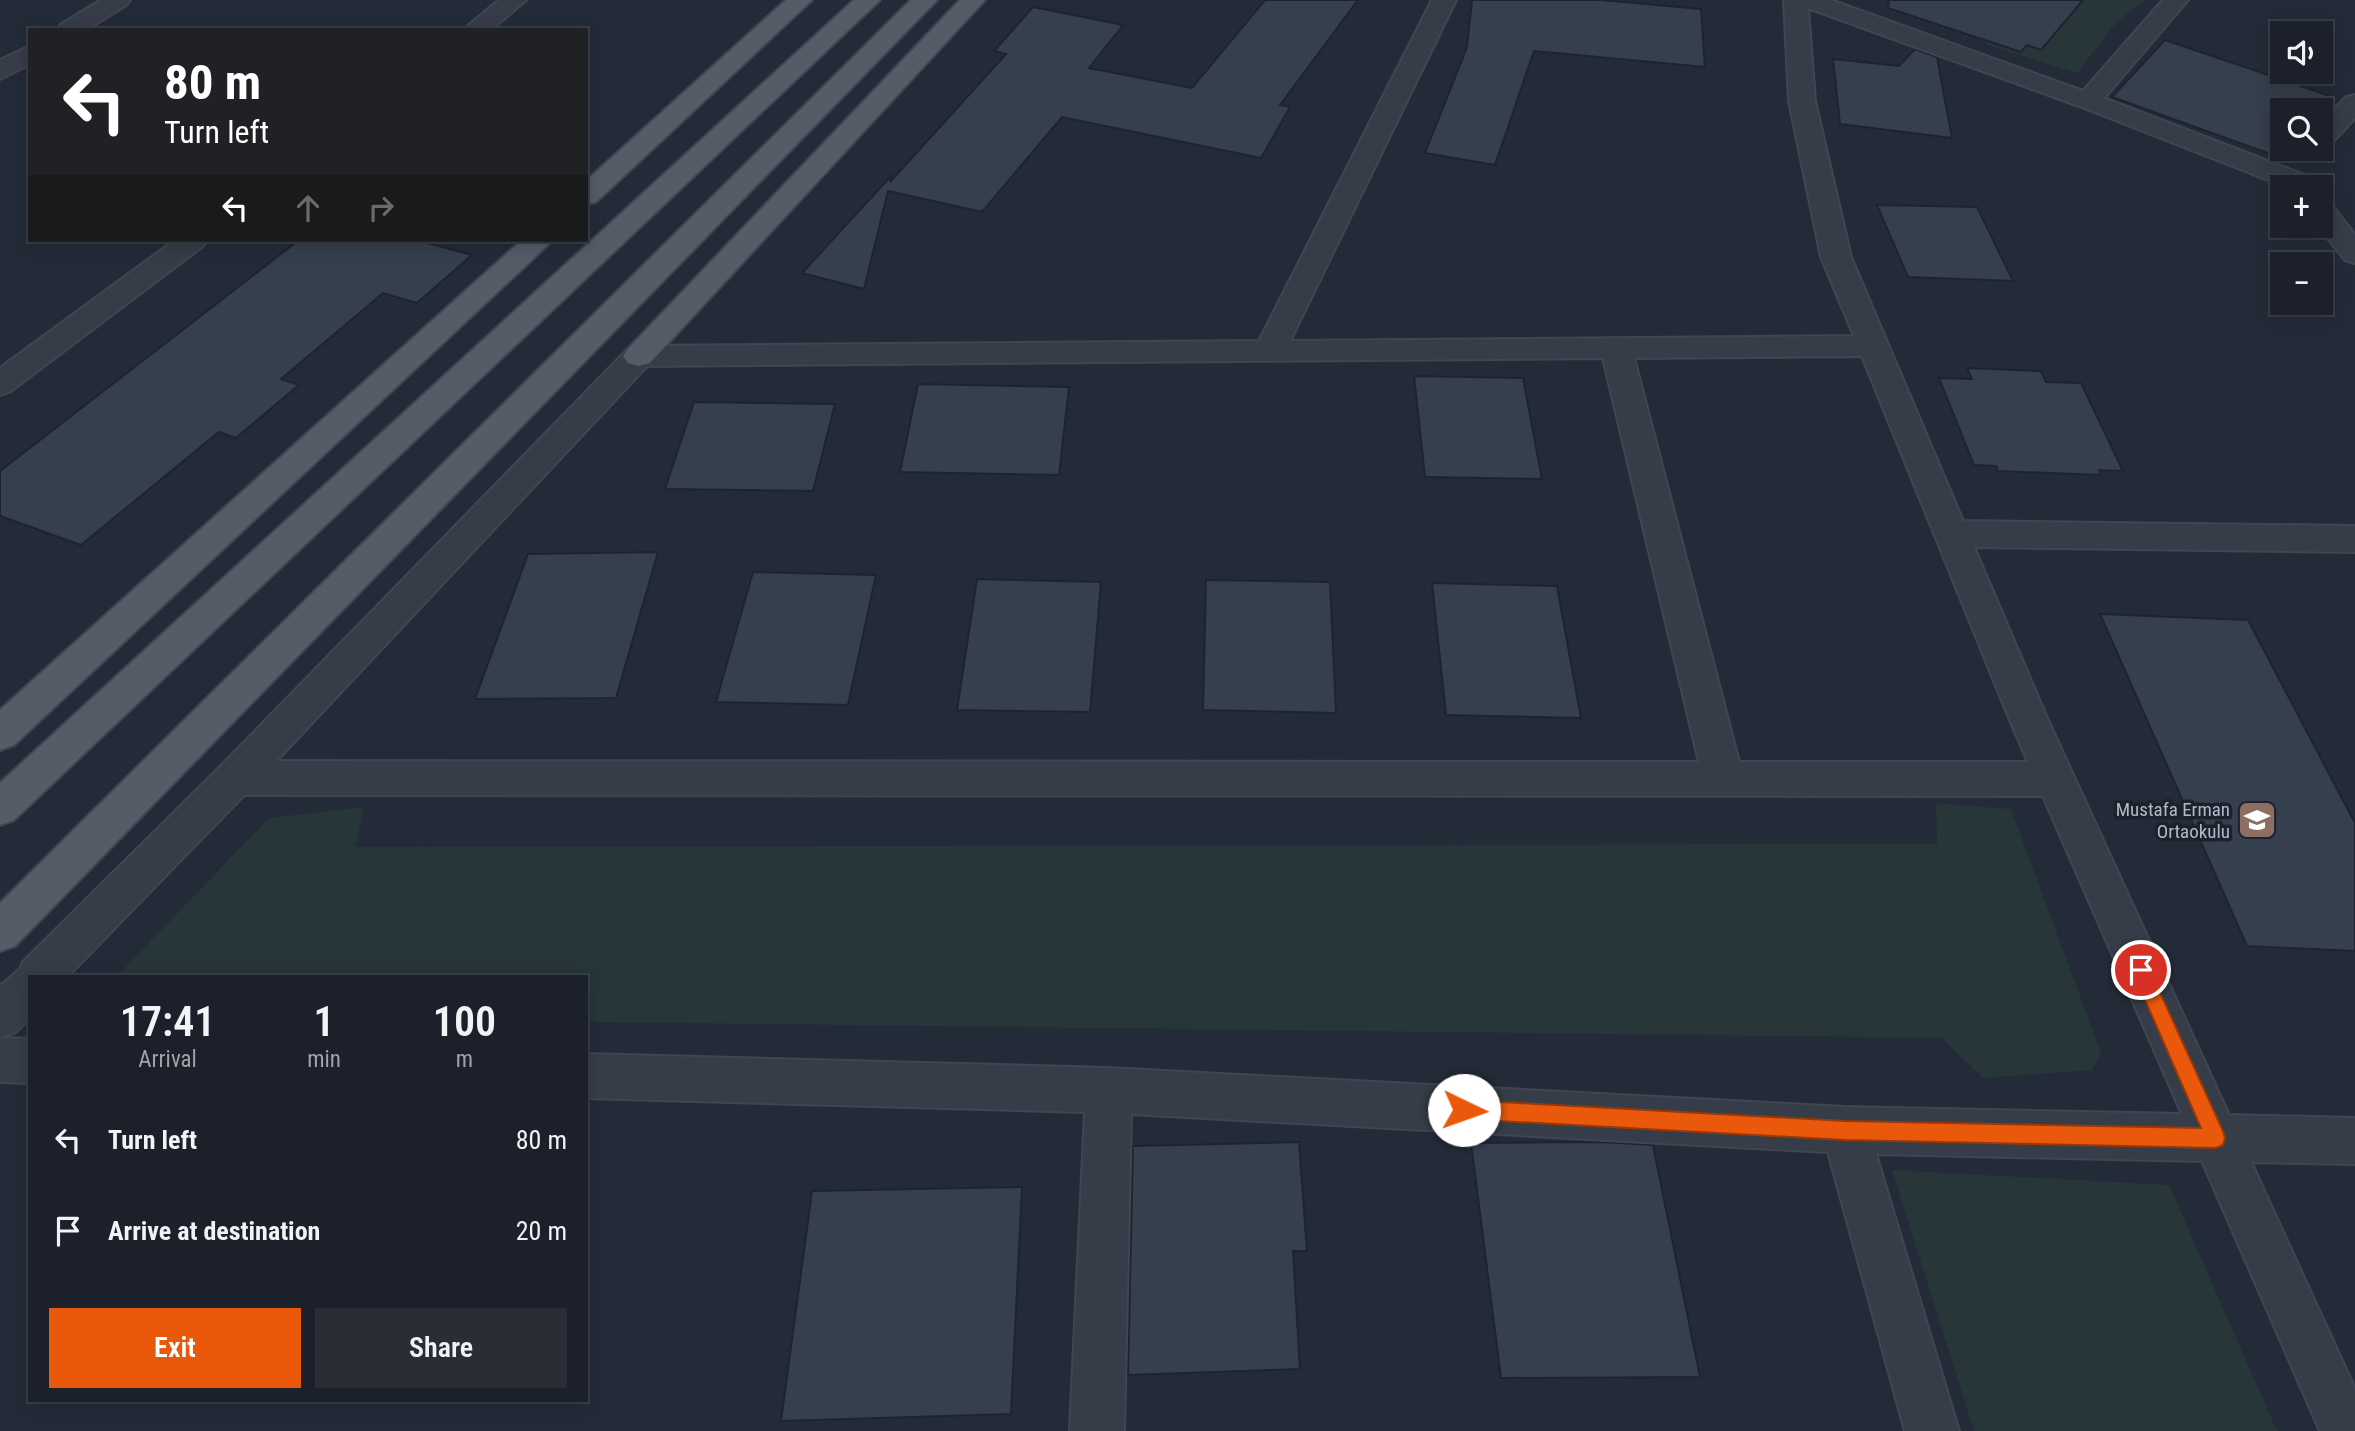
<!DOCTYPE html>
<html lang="en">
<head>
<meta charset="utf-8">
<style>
	:root { --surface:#1b202a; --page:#282d36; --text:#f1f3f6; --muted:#a0a3a8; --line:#393e47; --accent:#ea580c }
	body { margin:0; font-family:"Roboto Condensed",sans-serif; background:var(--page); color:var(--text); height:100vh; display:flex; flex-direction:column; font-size:26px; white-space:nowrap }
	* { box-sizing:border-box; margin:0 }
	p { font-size:23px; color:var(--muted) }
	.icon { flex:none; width:38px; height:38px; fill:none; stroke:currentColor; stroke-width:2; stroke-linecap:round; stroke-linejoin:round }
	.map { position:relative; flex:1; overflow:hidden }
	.panel { position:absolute; left:28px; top:975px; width:560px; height:427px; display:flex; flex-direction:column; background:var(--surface); border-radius:0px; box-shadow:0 4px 18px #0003,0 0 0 2px var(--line) }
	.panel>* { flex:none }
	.hud { position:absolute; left:28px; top:28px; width:560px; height:214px; border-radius:0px; box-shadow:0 4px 18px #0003,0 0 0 2px var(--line); background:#202124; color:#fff; overflow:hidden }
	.tools { position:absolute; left:2270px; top:21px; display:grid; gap:14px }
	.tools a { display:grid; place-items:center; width:63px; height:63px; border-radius:0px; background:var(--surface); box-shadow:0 4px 18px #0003,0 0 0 2px var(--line); font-size:35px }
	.pin { position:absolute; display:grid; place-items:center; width:60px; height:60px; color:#fff; margin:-30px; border:4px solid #fff; border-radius:50%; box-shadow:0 2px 7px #0007 }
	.me { position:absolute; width:77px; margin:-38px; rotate:93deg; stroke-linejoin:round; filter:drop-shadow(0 0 5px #0008) }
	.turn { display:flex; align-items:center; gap:24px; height:147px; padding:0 21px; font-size:32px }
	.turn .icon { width:91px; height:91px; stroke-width:2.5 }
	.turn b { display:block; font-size:49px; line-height:60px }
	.lanes { display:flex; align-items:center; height:66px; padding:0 21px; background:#0003; justify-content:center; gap:35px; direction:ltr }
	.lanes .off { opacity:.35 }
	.eta { display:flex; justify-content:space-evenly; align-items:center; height:119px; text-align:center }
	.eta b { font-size:42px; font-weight:600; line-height:49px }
	.action { display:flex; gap:14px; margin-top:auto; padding:14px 21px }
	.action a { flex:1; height:80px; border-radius:0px; background:var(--accent); color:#fff; font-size:28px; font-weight:600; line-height:80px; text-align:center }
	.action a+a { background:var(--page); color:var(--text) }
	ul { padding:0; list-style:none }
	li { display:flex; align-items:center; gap:21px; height:91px; padding:0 21px }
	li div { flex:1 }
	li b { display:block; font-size:26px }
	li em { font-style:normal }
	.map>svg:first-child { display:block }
</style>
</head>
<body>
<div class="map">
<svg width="2355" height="1431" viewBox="0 0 2355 1431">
	<rect width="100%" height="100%" fill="#242b38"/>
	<path fill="#263639" d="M 1909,0 L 2144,0 L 2115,24 L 2077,73 L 1997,48 L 1903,5 Z
		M 1936,803 L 2011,809 L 2101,1053 L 2092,1070 L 1983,1078 L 1942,1038 L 586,1022 L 586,976 L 117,976 L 269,818 L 364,807 L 355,847 L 1937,844 Z
		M 1892,1170 L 2169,1185 L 2277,1431 L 1974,1431 Z"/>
	<path fill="#363f4e" stroke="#1e242f" stroke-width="2" d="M 1265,0 L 1358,0 L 1280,105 L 1290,107 L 1261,158 L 1062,117 L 982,212 L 888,191 L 864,289 L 802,273 L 892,175 L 890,182 L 1006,54 L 994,51 L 1033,7 L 1123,25 L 1089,68 L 1192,88 Z
		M 1472,0 L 1601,0 L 1701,9 L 1705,67 L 1534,51 L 1495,165 L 1425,153 L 1467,47 Z
		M 1889,0 L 2083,0 L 2041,50 L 2027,45 L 2021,52 L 1888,8 Z
		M 2165,40 L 2330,96 L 2320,110 L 2282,110 L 2282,149 L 2291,149 L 2284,159 L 2112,97 Z
		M 1915,49 L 1937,57 L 1952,138 L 1840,124 L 1833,59 L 1899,66 Z
		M 1877,205 L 1977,207 L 2013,281 L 1908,277 Z
		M 299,240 L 416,240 L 472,255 L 417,303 L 383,293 L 281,379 L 299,385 L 236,438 L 219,432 L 81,545 L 0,516 L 0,471 Z
		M 1967,368 L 2041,371 L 2046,382 L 2081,383 L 2123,471 L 2099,470 L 2101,475 L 1998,471 L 1996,466 L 1974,465 L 1939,378 L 1972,379 Z
		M 1414,376 L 1523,378 L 1542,479 L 1425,477 Z
		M 918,384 L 1069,387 L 1059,475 L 900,472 Z
		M 694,402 L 835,404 L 813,491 L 665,489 Z
		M 658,552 L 616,698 L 475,699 L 528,554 Z
		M 753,572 L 876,575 L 848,705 L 716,702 Z
		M 977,579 L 1101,582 L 1090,712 L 957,710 Z
		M 1206,580 L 1330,582 L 1336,713 L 1203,710 Z
		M 1432,583 L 1557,586 L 1581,718 L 1446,715 Z
		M 2100,614 L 2248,620 L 2355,823 L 2355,951 L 2247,946 Z
		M 1299,1142 L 1307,1251 L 1293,1251 L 1300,1369 L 1128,1375 L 1133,1146 Z
		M 1601,1142 L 1653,1145 L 1700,1377 L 1501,1378 L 1471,1143 Z
		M 1022,1187 L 1011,1414 L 781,1421 L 812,1191 Z"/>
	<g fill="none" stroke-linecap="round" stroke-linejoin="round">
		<g stroke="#404651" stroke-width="4">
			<path id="minor" d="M 101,0 L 130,0 L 126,5 L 86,30 L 57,30 L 60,25 Z
				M 499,0 L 526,0 L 491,30 L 463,30 Z
				M 1432,0 L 1456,0 L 1290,341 L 1854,336 L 1821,257 L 1789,101 L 1784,0 L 1831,0 L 2083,91 L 2163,0 L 2188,0 L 2104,98 L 2310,177 L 2318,187 L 2286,187 L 2079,106 L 1808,8 L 1815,101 L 1851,257 L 1963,521 L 2355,526 L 2355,552 L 1974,547 L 2047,718 L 2229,1115 L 2355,1118 L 2355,1164 L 2251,1162 L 2355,1389 L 2355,1431 L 2320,1431 L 2202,1161 L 1876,1154 L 1959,1431 L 1905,1431 L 1828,1152 L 1131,1114 L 1124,1431 L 1070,1431 L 1085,1112 L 586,1098 L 586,1054 L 1109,1068 L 1845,1107 L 2182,1114 L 2043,796 L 235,795 L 221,790 L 215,778 L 221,766 L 235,761 L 1699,762 L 1603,358 L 639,366 L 628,363 L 623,356 L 628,349 L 639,346 L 1259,341 ZM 1862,356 L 2009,718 L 2028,762 L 1739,762 L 1634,358 Z
				M 30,46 L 30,64 L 0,79 L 0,60 Z
				M 2355,95 L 2355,118 L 2329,146 L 2320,148 L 2320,124 L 2346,97 Z
				M 2320,201 L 2330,203 L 2355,235 L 2355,263 L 2345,260 L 2318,226 L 2320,226 Z
				M 175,240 L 207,240 L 203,246 L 11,391 L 0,395 L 0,368 Z
				M 0,1038 L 30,1039 L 30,1083 L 0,1082 Z"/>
		</g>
		<g stroke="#404651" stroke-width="4">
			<path id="tertiary" d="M 639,346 L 650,349 L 655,356 L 650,363 L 249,790 L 68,976 L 30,976 L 30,1017 L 16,1032 L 0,1038 L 0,986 L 20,969 L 23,962 L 221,766 L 628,349 Z"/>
		</g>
		<g stroke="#404651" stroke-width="4">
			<path id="primary" d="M 786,0 L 812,0 L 596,202 L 586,204 L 586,181 Z
				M 854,0 L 880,0 L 14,820 L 0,825 L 0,783 Z
				M 911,0 L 937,0 L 15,946 L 0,951 L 0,903 Z
				M 960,0 L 985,0 L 650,363 L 639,366 L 628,363 L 623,356 L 628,349 Z
				M 522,240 L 553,240 L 14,745 L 0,750 L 0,710 Z"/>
		</g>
		<use href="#minor" fill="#373d48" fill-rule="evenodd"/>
		<use href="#tertiary" fill="#373d48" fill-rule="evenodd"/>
		<use href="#primary" fill="#555c68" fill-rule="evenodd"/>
	</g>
	<path fill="#ea580c" stroke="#983908" stroke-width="2" d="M 2141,962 L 2147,964 L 2223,1131 L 2225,1138 L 2223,1145 L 2216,1148 L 1845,1140 L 1464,1119 L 1457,1116 L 1454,1110 L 1457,1103 L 1464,1100 L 1845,1121 L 2201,1128 L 2132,970 L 2135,964 Z"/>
	<defs>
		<g id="school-square" transform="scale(2.0125)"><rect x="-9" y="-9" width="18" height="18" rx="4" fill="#8d6e63" stroke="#1c222d"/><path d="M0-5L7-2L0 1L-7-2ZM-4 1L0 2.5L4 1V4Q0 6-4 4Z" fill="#fff"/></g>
	</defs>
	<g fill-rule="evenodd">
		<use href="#school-square" x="2257" y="820"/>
	</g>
	<g text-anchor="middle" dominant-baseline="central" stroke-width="7" stroke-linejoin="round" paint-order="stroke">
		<g font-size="19" fill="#b2b8c4" stroke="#1c222d" text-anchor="end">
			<text x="2230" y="809">Mustafa Erman<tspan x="2230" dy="22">Ortaokulu</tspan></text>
		</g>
	</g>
</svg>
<div class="tools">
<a><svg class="icon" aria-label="sound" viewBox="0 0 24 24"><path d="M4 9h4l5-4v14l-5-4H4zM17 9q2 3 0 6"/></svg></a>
<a><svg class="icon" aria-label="search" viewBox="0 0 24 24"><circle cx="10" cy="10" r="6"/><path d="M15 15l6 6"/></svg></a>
<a>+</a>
<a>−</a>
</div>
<div class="pin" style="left:2141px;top:970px;background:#d93025"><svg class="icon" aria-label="arrive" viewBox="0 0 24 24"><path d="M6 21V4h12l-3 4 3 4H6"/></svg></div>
<svg class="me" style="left:1464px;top:1110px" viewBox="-20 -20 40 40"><circle r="19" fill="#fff"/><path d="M0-13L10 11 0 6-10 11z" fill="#ea580c"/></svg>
<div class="hud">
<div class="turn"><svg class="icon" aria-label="left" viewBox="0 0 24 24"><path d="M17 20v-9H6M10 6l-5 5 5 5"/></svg><div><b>80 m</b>Turn left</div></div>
<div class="lanes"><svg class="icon" aria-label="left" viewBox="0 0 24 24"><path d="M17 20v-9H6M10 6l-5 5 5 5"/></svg><svg class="icon off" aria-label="ahead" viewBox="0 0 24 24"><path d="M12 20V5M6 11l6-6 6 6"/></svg><svg class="icon off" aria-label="right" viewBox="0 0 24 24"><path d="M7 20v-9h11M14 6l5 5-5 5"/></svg></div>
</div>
<section class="panel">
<div class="eta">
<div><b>17:41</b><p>Arrival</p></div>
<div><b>1</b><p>min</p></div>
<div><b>100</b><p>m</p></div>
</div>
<ul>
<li><svg class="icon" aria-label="left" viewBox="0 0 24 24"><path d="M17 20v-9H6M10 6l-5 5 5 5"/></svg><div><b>Turn left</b></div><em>80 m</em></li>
<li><svg class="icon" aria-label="arrive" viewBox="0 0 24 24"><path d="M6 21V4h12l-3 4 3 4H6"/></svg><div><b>Arrive at destination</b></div><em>20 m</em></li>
</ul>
<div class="action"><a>Exit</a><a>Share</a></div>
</section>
</div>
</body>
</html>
